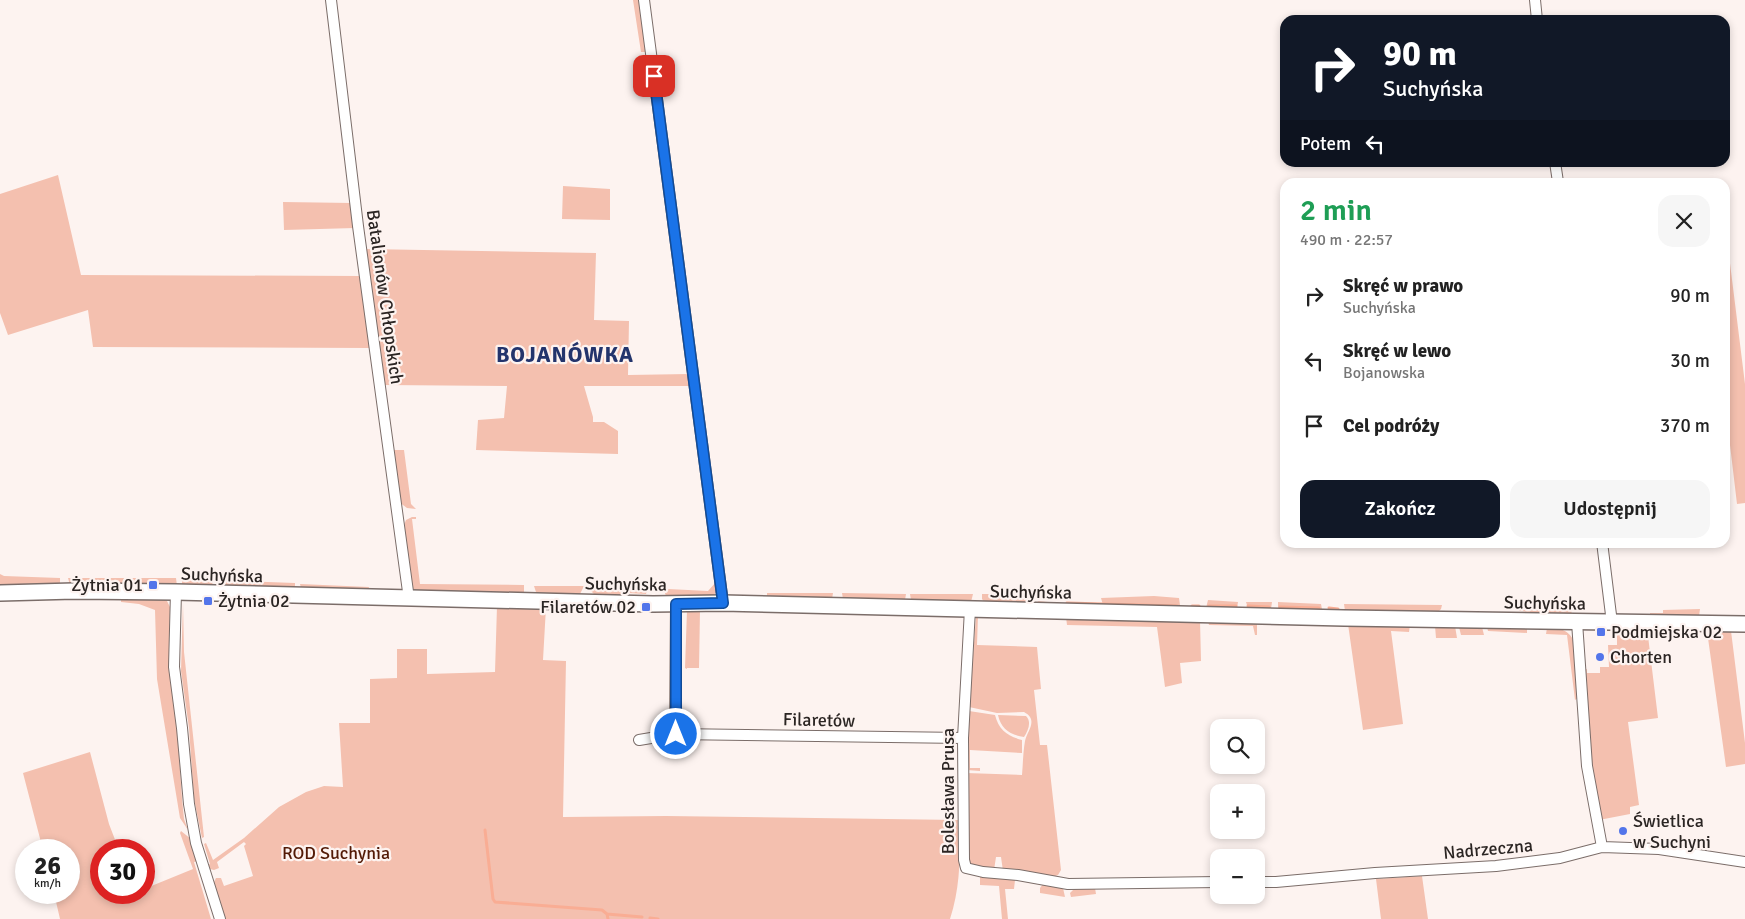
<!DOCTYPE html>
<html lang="pl">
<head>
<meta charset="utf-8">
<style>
	:root { --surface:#fff; --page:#f6f6f6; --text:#222; --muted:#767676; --accent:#111827 }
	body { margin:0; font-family:Signika,sans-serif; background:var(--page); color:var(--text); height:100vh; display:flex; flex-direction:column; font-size:19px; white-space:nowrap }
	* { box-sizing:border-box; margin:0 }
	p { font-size:16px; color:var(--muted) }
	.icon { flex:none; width:28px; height:28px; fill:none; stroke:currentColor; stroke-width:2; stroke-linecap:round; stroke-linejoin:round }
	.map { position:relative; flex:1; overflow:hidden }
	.side { position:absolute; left:1280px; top:178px; width:450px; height:370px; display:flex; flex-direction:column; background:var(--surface); border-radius:15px; box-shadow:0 2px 8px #0003 }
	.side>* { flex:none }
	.guide { position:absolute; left:1280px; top:15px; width:450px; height:152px; border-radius:15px; box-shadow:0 2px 8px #0003; background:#111827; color:#fff; overflow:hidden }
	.fabs { position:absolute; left:1210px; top:719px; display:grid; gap:10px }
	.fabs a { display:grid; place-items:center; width:55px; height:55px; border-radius:10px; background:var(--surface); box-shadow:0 2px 8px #0003; font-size:25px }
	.speed { position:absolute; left:15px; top:839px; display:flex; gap:10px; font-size:25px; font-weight:700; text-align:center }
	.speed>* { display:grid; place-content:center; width:65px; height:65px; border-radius:50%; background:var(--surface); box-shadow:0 2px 8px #0003; line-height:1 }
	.speed small { font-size:12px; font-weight:400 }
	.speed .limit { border:8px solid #d22; background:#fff; color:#111 }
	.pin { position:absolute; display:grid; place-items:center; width:42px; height:42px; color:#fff; margin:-21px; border-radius:10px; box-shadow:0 2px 8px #0006 }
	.me { position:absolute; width:55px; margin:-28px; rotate:0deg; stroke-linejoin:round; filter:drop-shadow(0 0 4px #0008) }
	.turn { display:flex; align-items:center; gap:18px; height:105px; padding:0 20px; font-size:22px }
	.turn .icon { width:65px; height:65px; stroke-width:2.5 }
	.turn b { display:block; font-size:35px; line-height:42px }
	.then { display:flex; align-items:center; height:48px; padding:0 20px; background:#0003; gap:10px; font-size:19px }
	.round { display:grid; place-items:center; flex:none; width:52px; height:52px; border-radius:15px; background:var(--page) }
	.summary { display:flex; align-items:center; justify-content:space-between; height:85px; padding:0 20px }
	h1 { font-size:30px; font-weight:600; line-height:38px; color:#1e9e55 }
	.button { display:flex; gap:10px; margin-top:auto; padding:10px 20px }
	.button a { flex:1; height:58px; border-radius:15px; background:var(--accent); color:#fff; font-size:20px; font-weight:600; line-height:58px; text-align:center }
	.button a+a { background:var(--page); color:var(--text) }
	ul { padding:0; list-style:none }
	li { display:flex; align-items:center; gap:15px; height:65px; padding:0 20px }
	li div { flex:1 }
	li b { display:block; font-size:19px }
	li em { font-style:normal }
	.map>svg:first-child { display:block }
</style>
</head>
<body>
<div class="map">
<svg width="1745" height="919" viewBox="0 0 1745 919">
	<rect width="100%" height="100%" fill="#fdf3f0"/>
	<path fill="#f4c0af" d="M 633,0 L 640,0 L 647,52 L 641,52 Z
		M 58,175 L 81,275 L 361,276 L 370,348 L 93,347 L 88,310 L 8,335 L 0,313 L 0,194 Z
		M 563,186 L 610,189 L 610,220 L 562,219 Z
		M 283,202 L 352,203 L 355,228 L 284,230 Z
		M 1725,223 L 1745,384 L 1745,503 L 1737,504 L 1725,403 Z
		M 366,249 L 596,253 L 594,320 L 629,321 L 628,375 L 689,374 L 691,386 L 584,386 L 593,417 L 593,422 L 604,422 L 618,431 L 618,454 L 476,450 L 478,420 L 504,418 L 507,386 L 383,385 Z
		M 393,450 L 404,450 L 411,504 L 416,509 L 407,508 L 399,502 Z
		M 412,517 L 416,517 L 416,519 L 412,519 L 420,584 L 524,585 L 524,593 L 522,594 L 414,591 L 412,588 L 404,525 L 406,520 Z
		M 0,574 L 4,576 L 60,578 L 60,585 L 5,588 L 4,585 L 0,585 Z
		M 68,578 L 176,578 L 177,586 L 70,585 Z
		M 182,578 L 213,579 L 212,586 L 182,585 Z
		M 219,580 L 295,583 L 295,588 L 220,587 Z
		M 716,582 L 718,591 L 710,598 L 667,596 L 665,594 L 666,587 L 668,589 L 708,591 Z
		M 300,584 L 369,587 L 368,591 L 301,588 Z
		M 534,586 L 584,586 L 580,594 L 538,594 L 536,592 Z
		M 590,587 L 648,588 L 646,594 L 628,593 L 626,596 L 594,594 L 591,591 Z
		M 767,593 L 833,593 L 832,599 L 767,599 Z
		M 842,593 L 906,594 L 905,600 L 843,599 Z
		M 910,594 L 973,594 L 971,602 L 911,600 Z
		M 982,594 L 992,594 L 992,598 L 1031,599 L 1031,604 L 985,603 L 982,599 Z
		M 1154,596 L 1179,598 L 1180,605 L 1177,608 L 1103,605 L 1101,598 Z
		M 121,599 L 162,599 L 167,601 L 170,607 L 169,667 L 177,725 L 182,799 L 184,819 L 188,830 L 180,818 L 157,679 L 155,610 L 139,604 L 121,602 Z
		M 1208,600 L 1238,602 L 1237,608 L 1206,608 Z
		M 1246,602 L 1272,602 L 1271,609 L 1248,608 Z
		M 1278,602 L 1321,604 L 1322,609 L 1278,609 Z
		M 183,603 L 184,652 L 204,837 L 202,838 L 194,799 L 189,728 L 181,671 Z
		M 1344,604 L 1442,605 L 1441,609 L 1437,613 L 1345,611 Z
		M 497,606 L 546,607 L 543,660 L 566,661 L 563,817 L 666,816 L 958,820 L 958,818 L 960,818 C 960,853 961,886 950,919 L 225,919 L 214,882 L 216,878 L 221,878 L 224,886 L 253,876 L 244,846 L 246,844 L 244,842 L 217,862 L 219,868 L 214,870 L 210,869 L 208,865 L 210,864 L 204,844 L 206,843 L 213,860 L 244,838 L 279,807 L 306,792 L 324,786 L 343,787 L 339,723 L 370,723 L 370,679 L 397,678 L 397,649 L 427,649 L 427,674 L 495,672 Z
		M 1518,606 L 1528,609 L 1563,610 L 1563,608 L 1571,608 L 1572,616 L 1520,611 L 1517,609 Z
		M 1700,609 L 1699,616 L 1650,617 L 1650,613 L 1663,613 L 1663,610 Z
		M 687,610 L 700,610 L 699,668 L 687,668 L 687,669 L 685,668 Z
		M 978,615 L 977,645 L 1037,647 L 1041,689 L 1034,690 L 1040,745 L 1047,745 L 1061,870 L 1058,875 L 1053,877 L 1003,871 L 1001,857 L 996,857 L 994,870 L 975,866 L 969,863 L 966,773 L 1022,775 C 1023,764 1023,752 1025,741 C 1027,731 1039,720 1024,712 L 997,713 L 969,707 L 976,617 Z
		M 1066,617 L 1200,620 L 1201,661 L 1180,663 L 1182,683 L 1165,687 L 1157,627 L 1067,625 Z
		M 1208,621 L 1305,623 L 1306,625 L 1257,624 L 1257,635 L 1255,635 L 1253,626 L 1209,625 Z
		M 1348,624 L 1410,625 L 1409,632 L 1391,631 L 1403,724 L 1363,730 Z
		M 1435,626 L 1455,626 L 1457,638 L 1436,638 Z
		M 1459,627 L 1482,627 L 1484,635 L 1461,635 Z
		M 1487,627 L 1527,628 L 1527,633 L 1488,631 Z
		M 1547,628 C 1560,629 1567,628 1574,641 L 1579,697 L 1575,700 L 1567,635 L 1546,634 Z
		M 1626,629 L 1660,631 L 1660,636 L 1648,636 L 1658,718 L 1628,722 L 1639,805 L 1630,807 L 1630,814 L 1599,820 L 1589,765 L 1584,670 L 1587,669 L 1587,673 L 1600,673 L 1600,667 L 1609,667 L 1608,645 L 1617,645 L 1617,634 Z
		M 1707,631 L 1731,631 L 1745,743 L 1745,764 L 1726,767 Z
		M 969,711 L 995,715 C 999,730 1007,736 1022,740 L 1022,753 L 970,750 L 970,768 L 980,768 L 980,771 L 967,770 Z
		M 998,715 L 1026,716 C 1032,722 1028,731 1024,737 C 1010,735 1001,729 998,715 Z
		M 90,752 L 109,824 L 119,850 L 101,850 L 101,892 L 144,892 L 144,889 L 193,869 L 180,833 L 181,831 L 191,839 L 198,861 L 194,862 L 211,919 L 60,919 L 54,893 L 69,892 L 69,850 L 43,850 L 23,773 Z
		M 980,875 L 1013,879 L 1015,880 L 1014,889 L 1005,889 L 1008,919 L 1002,919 L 999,886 L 980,885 Z
		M 1422,876 L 1428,919 L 1381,919 L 1376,879 Z
		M 1043,884 L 1063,888 L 1065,897 L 1040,893 L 1040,888 Z
		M 1075,888 L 1095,888 L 1096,894 L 1071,897 L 1070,893 Z"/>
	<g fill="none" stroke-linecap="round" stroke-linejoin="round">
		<path stroke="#f9ad94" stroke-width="3" d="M 986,602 L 1001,602
			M 1039,603 L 1056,604
			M 1067,603 L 1177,606
			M 1192,606 L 1199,606
			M 1209,606 L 1236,606
			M 1248,606 L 1269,607
			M 1280,607 L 1319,608
			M 1329,608 L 1338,609
			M 485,830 L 493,899 L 495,902 L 602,910 L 607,914 L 608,919
			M 607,914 L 642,917
			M 650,918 L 658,919"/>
		<g stroke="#7b6d69" stroke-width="12">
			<path id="street" d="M 331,0 L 358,226 L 409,599
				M 644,0 L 723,603
				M 1535,0 L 1537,20
				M 1555,162 L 1558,182
				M 1602,542 L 1612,623
				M 176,592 L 174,667 L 182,728 L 189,804 L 196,843 L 220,919
				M 970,609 L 963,738 L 964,860 L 966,868 L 983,872 L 1018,875 L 1068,884 L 1219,882
				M 1577,622 L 1587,766 L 1602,847
				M 675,734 L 676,604
				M 639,740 L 675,734 L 963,738
				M 1256,882 L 1276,882 L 1375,873 L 1496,866 L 1560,858 L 1602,847 L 1659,849 L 1745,862"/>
		</g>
		<g stroke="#7b6d69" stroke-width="18">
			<path id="secondary" d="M 0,593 L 74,591 L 176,592 L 653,604 L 723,603 L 1344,618 L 1745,624"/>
		</g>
		<use href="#street" stroke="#fff" stroke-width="10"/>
		<use href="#secondary" stroke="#fff" stroke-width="15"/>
	</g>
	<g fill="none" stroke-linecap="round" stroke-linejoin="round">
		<g stroke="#114b97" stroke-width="12">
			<path id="route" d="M 654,76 L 723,603 L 676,604 L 676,734"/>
		</g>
		<use href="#route" stroke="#1a73e8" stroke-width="9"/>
	</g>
	<g fill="#5375ea" stroke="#fdf3f0" stroke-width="2">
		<rect x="148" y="580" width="10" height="10" rx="2.5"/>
		<rect x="203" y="596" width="10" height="10" rx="2.5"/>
		<rect x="641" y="602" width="10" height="10" rx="2.5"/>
		<rect x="1596" y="627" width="10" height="10" rx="2.5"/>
		<circle cx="1600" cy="657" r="5"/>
		<circle cx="1623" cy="831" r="5"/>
	</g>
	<g text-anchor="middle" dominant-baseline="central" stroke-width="4.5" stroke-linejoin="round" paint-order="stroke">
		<g font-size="18" fill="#2b2523" stroke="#fdf3f0">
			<text transform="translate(385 297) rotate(82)">Batalionów Chłopskich</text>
			<text transform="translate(222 575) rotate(2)">Suchyńska</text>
			<text transform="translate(626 584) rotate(1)">Suchyńska</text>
			<text transform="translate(1031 592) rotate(1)">Suchyńska</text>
			<text transform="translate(1545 603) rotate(1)">Suchyńska</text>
			<text transform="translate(819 720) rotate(1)">Filaretów</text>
			<text transform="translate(948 791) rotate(-90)">Bolesława Prusa</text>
			<text transform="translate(1488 849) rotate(-5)">Nadrzeczna</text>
		</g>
		<g font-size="18" fill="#2b2523" stroke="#fdf3f0" text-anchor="start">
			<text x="143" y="585" text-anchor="end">Żytnia 01</text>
			<text x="218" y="601">Żytnia 02</text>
			<text x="636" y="607" text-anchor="end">Filaretów 02</text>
			<text x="1611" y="632">Podmiejska 02</text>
			<text x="1610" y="657">Chorten</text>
			<text x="1633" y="821">Świetlica<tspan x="1633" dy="21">w Suchyni</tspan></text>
		</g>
		<g font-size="18" fill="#531a06" stroke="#fdf3f0">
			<text x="336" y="853">ROD Suchynia</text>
		</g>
		<g font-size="22" font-weight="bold" letter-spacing="1" fill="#23346c" stroke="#fdf3f0">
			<text x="565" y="354">BOJANÓWKA</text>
		</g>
	</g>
</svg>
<div class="fabs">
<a><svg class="icon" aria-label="search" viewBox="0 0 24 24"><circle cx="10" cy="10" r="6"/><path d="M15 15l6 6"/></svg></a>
<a>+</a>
<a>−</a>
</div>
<div class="speed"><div>26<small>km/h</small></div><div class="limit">30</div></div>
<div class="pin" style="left:654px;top:76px;background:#d93025"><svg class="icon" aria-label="arrive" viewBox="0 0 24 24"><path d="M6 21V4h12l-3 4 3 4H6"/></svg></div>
<svg class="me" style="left:676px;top:734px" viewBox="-20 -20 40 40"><circle r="17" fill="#1a73e8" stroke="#fff" stroke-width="3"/><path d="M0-11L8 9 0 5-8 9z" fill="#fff"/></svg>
<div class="guide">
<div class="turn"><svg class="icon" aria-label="right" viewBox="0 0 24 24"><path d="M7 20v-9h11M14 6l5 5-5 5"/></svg><div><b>90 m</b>Suchyńska</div></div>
<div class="then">Potem<svg class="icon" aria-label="left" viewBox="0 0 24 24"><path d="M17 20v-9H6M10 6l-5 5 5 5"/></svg></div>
</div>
<section class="side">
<div class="summary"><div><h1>2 min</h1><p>490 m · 22:57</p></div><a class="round"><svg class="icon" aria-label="close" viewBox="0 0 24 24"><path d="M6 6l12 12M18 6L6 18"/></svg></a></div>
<ul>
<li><svg class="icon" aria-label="right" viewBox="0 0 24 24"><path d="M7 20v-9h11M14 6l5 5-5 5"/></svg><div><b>Skręć w prawo</b><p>Suchyńska</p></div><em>90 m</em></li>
<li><svg class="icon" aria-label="left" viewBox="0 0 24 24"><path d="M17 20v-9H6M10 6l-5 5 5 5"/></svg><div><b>Skręć w lewo</b><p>Bojanowska</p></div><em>30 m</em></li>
<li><svg class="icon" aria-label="arrive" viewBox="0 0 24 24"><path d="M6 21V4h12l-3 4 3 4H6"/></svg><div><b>Cel podróży</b></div><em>370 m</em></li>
</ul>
<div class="button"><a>Zakończ</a><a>Udostępnij</a></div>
</section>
</div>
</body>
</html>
